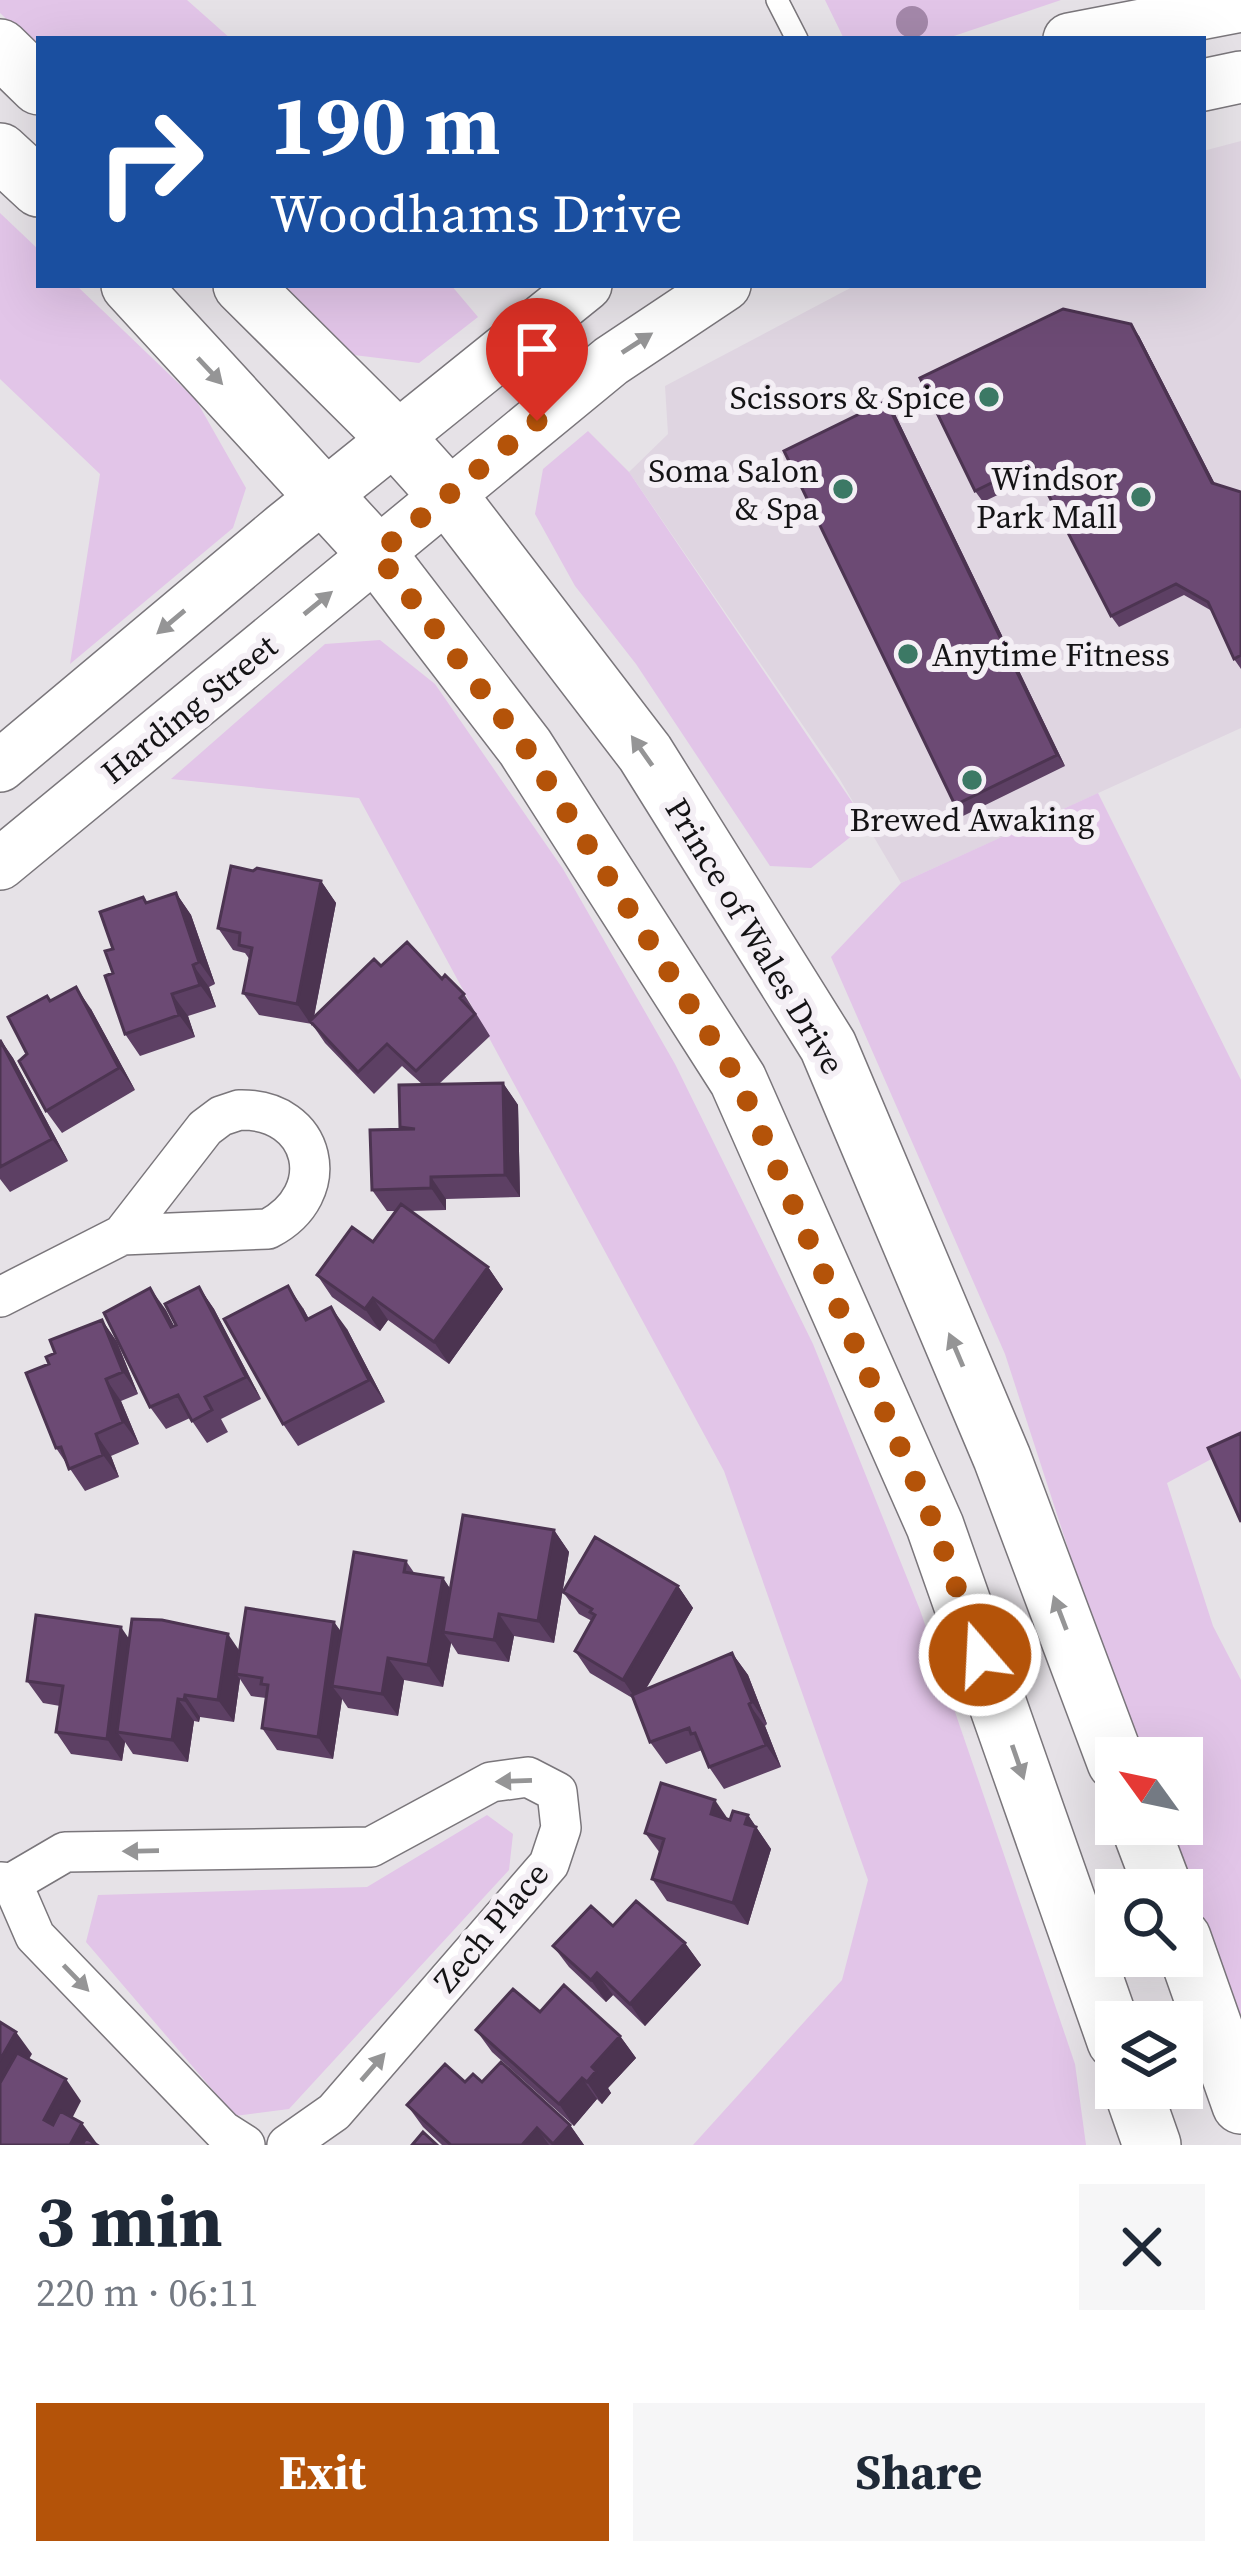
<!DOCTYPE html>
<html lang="en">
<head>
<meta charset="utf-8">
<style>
	:root { --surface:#fff; --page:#f6f6f7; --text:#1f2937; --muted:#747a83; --accent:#b45309 }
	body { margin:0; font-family:"Source Serif 4",serif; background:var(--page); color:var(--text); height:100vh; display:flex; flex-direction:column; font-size:45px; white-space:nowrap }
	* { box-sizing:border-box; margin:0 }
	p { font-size:39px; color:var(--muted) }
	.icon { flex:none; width:66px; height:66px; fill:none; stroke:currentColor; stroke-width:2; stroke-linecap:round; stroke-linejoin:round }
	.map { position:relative; height:2145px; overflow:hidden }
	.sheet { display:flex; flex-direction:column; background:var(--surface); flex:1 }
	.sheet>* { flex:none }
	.top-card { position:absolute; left:36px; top:36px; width:1170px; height:252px; border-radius:0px; box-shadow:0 12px 48px #0002; background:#1a4fa0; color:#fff; overflow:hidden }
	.needle { width:78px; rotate:303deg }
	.buttons { position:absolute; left:1095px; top:1737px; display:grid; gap:24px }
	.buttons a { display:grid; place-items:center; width:108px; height:108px; border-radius:0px; background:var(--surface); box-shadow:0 12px 48px #0002; font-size:60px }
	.pin { position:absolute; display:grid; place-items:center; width:102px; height:102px; color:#fff; margin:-123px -51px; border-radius:50% 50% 50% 0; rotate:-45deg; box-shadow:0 0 12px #0007 }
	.pin .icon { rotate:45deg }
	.me { position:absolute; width:132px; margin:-66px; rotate:341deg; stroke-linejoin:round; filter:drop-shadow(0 0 9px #0008) }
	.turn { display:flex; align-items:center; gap:42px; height:252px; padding:0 36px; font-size:54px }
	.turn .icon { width:156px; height:156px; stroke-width:2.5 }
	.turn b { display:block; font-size:84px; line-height:102px }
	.round { display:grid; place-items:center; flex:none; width:126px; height:126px; border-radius:0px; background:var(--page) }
	.summary { display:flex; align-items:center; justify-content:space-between; height:204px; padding:0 36px }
	h1 { font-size:72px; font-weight:700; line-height:90px }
	.cta { display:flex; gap:24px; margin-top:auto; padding:24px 36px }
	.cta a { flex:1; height:138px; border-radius:0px; background:var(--accent); color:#fff; font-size:48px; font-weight:700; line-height:138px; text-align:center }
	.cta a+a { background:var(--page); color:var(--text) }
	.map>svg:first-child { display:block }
</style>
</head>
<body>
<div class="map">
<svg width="1241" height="2145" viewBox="0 0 1241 2145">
	<rect width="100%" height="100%" fill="#e6e2e7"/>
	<path fill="#dfd5e1" d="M 1241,141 L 1241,728 L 901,883 L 839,778 L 629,472 L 668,434 L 665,386 L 856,285 L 1203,285 L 1203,151 Z"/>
	<path fill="#e2c5e8" d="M 0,0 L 187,0 L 231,39 L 39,39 L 39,49 L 0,13 Z
		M 825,0 L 1061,0 L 945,39 L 844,39 Z
		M 0,213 L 39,250 L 39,285 L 76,285 L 196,400 L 246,488 L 233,528 L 70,664 L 100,474 L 0,379 Z
		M 284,285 L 451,285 L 478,317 L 419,363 L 354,355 Z
		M 588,431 L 629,472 L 867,824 L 811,868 L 770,866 L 636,664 L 575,586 L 535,514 L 543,469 Z
		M 380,640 L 435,684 L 563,869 L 675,1064 L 813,1344 L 920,1610 L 1000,1843 L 1075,2064 L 1086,2145 L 693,2145 L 842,1980 L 868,1880 L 724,1471 L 359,798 L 171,779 L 325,644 Z
		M 1098,793 L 1241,1080 L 1241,1443 L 1167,1483 L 1213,1626 L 1241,1680 L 1241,2053 L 1159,1824 L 1182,1824 L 1182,1758 L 1136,1758 L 1005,1354 L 831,957 L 901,883 Z
		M 487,1815 L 513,1834 L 509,1870 L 289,2109 L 235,2116 L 86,1942 L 98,1895 L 367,1887 Z"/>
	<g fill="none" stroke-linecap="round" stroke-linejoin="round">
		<g stroke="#7a767b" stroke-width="24">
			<path id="service" d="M 777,0 L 797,39"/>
		</g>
		<g stroke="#7a767b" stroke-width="42">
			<path id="minor" d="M 239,1110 C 317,1108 336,1194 268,1229 L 122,1235 L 205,1128 L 221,1116 Z
				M 0,1297 L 122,1235
				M 0,1882 L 12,1883 L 65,1852 L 371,1847 L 491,1782 L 528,1777 L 557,1792 L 561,1828 L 549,1864 L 334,2112 L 287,2145
				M 12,1883 L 35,1936 L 223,2131 L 245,2145"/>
		</g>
		<g stroke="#7a767b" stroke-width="54">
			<path id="tertiary" d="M 1069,39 L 1241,6
				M 1203,85 L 1241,77
				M 0,766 L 284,528 L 586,285
				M 0,864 L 611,361 L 725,285"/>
		</g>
		<g stroke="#7a767b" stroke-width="60">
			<path id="secondary" d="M 0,48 L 39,86
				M 0,152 L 39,188
				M 130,285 L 377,554 L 525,747 L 738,1080 L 935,1526 L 1116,2041
				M 242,285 L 395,437 L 449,497 L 645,753 L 828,1046 L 1002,1458 L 1116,1762
				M 1139,1824 L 1164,1890
				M 1182,1938 L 1241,2105
				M 1132,2088 L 1152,2145"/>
		</g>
		<use href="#service" stroke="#fff" stroke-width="21"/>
		<use href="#minor" stroke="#fff" stroke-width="39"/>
		<use href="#tertiary" stroke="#fff" stroke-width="51"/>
		<use href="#secondary" stroke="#fff" stroke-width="57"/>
	</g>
	<circle fill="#a488aa" cx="912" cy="22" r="16"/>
	<path fill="#5d4064" d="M 1139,336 L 1215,484 L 1241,492 L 1241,669 L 1234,659 L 1212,611 L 1184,595 L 1119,627 L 1111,616 L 1039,475 L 983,502 L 975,491 Z
		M 886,401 L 894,412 L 1065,766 L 963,816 L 955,805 Z
		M 253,871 L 321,881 L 336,903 L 314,1017 L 381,966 L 442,979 L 464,994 L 490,1036 L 439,1084 L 503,1083 L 518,1105 L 520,1197 L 446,1199 L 446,1210 L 410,1211 L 488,1267 L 503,1289 L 449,1364 L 388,1320 L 380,1331 L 332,1297 L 317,1275 L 373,1242 L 396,1211 L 387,1211 L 372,1190 L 401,1129 L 400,1127 L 423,1085 L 402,1066 L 374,1094 L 325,1043 L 312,1024 L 259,1015 L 243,993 L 250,960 L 245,953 L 233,950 L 218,928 Z
		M 176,893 L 191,915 L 215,984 L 209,987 L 216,1007 L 188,1016 L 195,1037 L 140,1056 L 125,1034 L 113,949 L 147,902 Z
		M 50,1000 L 91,1009 L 135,1090 L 62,1133 L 46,1111 L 27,1054 Z
		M 0,1039 L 13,1058 L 68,1161 L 10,1192 L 0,1179 Z
		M 199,1287 L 214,1309 L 261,1399 L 221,1419 L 228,1432 L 207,1443 L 190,1418 L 166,1429 L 150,1407 L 150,1288 L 174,1326 Z
		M 303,1308 L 309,1319 L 347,1329 L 385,1402 L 298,1446 L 283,1424 Z
		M 102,1320 L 117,1342 L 138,1394 L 121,1401 L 139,1444 L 111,1456 L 119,1477 L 85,1491 L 56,1448 L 55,1353 Z
		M 554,1530 L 569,1552 L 554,1643 L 514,1636 L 509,1662 L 458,1654 L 451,1643 L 443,1687 L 404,1680 L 398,1716 L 348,1708 L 342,1699 L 333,1759 L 277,1750 L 262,1728 L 266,1698 L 251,1696 L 240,1679 L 234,1722 L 200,1717 L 199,1722 L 194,1721 L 188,1762 L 133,1754 L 125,1742 L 122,1761 L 71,1754 L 56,1732 L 60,1706 L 43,1703 L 27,1681 L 129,1639 L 239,1651 L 334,1622 L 341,1632 L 406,1561 L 415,1574 L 443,1578 L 450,1589 Z
		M 678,1586 L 693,1608 L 646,1689 L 732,1653 L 748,1675 L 767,1724 L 765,1726 L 781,1767 L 724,1789 L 709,1767 L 702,1750 L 666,1764 L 650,1742 L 634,1699 L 590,1673 L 575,1651 L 592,1621 L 579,1614 L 563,1592 Z
		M 748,1815 L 771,1849 L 748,1925 L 667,1901 L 652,1879 L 660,1853 L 645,1833 Z
		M 613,1926 L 685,1943 L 701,1965 L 645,2026 L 613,1995 L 606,2002 L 569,1967 L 553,1946 Z
		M 540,2012 L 620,2036 L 636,2058 L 608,2088 L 611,2093 L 602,2104 L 597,2099 L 574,2126 L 492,2052 L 476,2030 Z
		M 465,2082 L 482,2082 L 570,2125 L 584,2145 L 442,2145 L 423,2127 L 407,2105 Z"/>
	<path fill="#4c3451" d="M 1131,324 L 1139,336 L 1220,494 L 1212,483 Z
		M 886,401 L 894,412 L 1065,766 L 1057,755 Z
		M 321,881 L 336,903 L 312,1026 L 297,1004 Z
		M 176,893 L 191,915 L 215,984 L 199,962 Z
		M 193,965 L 209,987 L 216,1007 L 200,985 Z
		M 76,987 L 91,1009 L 135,1090 L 119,1068 Z
		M 172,994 L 188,1016 L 195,1037 L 179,1015 Z
		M 0,1039 L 13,1058 L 68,1161 L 52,1139 Z
		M 503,1083 L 518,1105 L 520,1197 L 505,1175 Z
		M 431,1177 L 446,1199 L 446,1210 L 431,1188 Z
		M 488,1267 L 503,1289 L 449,1364 L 434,1342 Z
		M 288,1286 L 303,1308 L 321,1342 L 306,1320 Z
		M 199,1287 L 214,1309 L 261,1399 L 246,1377 Z
		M 150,1288 L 166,1310 L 186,1349 L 171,1327 Z
		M 373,1298 L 388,1320 L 380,1331 L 365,1309 Z
		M 331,1307 L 347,1329 L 385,1402 L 369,1380 Z
		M 102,1320 L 117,1342 L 138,1394 L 123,1372 Z
		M 106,1379 L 121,1401 L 139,1444 L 123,1422 Z
		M 96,1434 L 111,1456 L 119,1477 L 103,1455 Z
		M 554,1530 L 569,1552 L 554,1643 L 538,1621 Z
		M 443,1578 L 458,1600 L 443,1632 L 451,1643 L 443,1687 L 428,1665 Z
		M 678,1586 L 693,1608 L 638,1702 L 623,1680 Z
		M 499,1614 L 514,1636 L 509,1662 L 494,1640 Z
		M 334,1622 L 350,1644 L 332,1686 L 342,1699 L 333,1759 L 318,1737 Z
		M 121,1627 L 136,1649 L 117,1732 L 125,1742 L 122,1761 L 107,1739 Z
		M 228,1634 L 243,1656 L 236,1674 L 240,1679 L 234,1722 L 218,1700 Z
		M 732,1653 L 748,1675 L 767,1724 L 752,1702 Z
		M 388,1658 L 404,1680 L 398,1716 L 382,1694 Z
		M 185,1695 L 200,1717 L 199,1722 L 184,1700 Z
		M 178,1699 L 194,1721 L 188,1762 L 172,1740 Z
		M 749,1704 L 765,1726 L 781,1767 L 766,1745 Z
		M 715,1800 L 730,1822 L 711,1814 Z
		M 748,1815 L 771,1849 L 748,1925 L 733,1903 Z
		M 685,1943 L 701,1965 L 645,2026 L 630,2004 Z
		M 597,1973 L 613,1995 L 606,2002 L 591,1980 Z
		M 16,2032 L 32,2054 L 0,2109 L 0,2060 Z
		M 620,2036 L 636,2058 L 608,2088 L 611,2093 L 602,2104 L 587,2082 L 592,2067 Z
		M 582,2078 L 597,2099 L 574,2126 L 559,2104 Z
		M 66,2079 L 81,2101 L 60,2142 L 44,2120 Z
		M 82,2123 L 98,2145 L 70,2145 Z
		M 570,2125 L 584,2145 L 554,2145 L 553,2144 Z
		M 537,2128 L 549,2145 L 522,2145 Z"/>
	<path fill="#6c4a74" stroke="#4c3451" stroke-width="3" d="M 1063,309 L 1131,324 L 1212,483 L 1241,492 L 1241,655 L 1234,659 L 1208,602 L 1176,584 L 1111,616 L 1032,463 L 975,491 L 920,378 Z
		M 886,401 L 1057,755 L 955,805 L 784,451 Z
		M 231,866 L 253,871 L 257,868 L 321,881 L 297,1004 L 243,993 L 252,948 L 239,945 L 240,933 L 218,928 Z
		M 176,893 L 199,962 L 193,965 L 200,985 L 172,994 L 179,1015 L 125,1034 L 105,976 L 113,973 L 105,951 L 113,949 L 100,912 L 143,897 L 146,903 Z
		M 407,942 L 442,979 L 445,975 L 464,994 L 460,998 L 475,1014 L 416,1071 L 387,1044 L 358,1072 L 310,1021 L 374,959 L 381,966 Z
		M 76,987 L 119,1068 L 46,1111 L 19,1061 L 27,1054 L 8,1017 L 47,996 L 50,1001 Z
		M 0,1040 L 52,1139 L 0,1167 Z
		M 503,1083 L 505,1175 L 431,1177 L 431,1188 L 372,1190 L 370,1130 L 415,1129 L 400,1127 L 399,1085 Z
		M 401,1204 L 488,1267 L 434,1342 L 373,1298 L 365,1309 L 317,1275 L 352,1227 L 373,1242 Z
		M 288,1286 L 306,1320 L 331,1307 L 369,1380 L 283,1424 L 224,1319 Z
		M 199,1287 L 246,1377 L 205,1397 L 212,1410 L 192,1421 L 178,1395 L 150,1407 L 104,1313 L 150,1288 L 171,1327 L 176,1325 L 165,1304 Z
		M 102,1320 L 123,1372 L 106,1379 L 123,1422 L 96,1434 L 103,1455 L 69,1469 L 61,1447 L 56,1448 L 26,1373 L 49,1364 L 46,1357 L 55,1353 L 50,1340 Z
		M 1241,1433 L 1241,1522 L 1208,1448 Z
		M 463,1515 L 554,1530 L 538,1621 L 499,1614 L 494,1640 L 443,1632 Z
		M 595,1537 L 678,1586 L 623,1680 L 575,1651 L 595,1615 L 590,1612 L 592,1609 L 563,1592 Z
		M 354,1552 L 406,1561 L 404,1572 L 443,1578 L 428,1665 L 388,1658 L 382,1694 L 332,1686 Z
		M 246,1608 L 334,1622 L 318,1737 L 262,1728 L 268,1685 L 261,1684 L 262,1678 L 236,1674 Z
		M 36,1615 L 121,1627 L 107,1739 L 56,1732 L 63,1686 L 27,1681 Z
		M 132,1619 L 162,1620 L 228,1634 L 218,1700 L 185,1695 L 184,1700 L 178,1699 L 172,1740 L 117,1732 Z
		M 732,1653 L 752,1702 L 749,1704 L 766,1745 L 709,1767 L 695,1733 L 691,1734 L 689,1728 L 650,1742 L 632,1695 Z
		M 661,1783 L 715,1800 L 711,1814 L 730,1820 L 733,1811 L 748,1815 L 745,1824 L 756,1827 L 733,1903 L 652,1879 L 664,1839 L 645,1833 Z
		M 636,1901 L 685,1943 L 630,2004 L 597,1973 L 591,1980 L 553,1946 L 591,1906 L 613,1926 Z
		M 564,1985 L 620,2036 L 592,2067 L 596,2071 L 587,2082 L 582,2078 L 559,2104 L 476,2030 L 513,1989 L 540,2012 Z
		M 0,2022 L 16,2032 L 0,2060 Z
		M 17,2053 L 66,2079 L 44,2120 L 53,2125 L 60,2111 L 82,2123 L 70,2145 L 0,2145 L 0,2083 Z
		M 501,2062 L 570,2125 L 553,2144 L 537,2128 L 522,2145 L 451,2145 L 407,2105 L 445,2064 L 465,2082 L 473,2074 L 482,2082 Z
		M 423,2132 L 437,2145 L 412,2145 Z
		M 86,2138 L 97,2145 L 82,2145 Z"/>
	<defs><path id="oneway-solid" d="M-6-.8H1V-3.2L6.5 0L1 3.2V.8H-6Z" transform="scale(3)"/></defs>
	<g fill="#959596">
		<use href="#oneway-solid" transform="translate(637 343) rotate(-33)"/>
		<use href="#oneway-solid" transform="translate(210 371) rotate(47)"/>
		<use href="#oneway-solid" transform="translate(318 603) rotate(-39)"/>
		<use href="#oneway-solid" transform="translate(171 622) rotate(140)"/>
		<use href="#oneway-solid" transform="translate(642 751) rotate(-125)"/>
		<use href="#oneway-solid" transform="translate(956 1350) rotate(-113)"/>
		<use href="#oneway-solid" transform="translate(1060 1613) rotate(-111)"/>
		<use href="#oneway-solid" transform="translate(1018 1762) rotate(71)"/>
		<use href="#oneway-solid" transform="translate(514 1781) rotate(178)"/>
		<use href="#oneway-solid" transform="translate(141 1851) rotate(179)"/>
		<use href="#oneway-solid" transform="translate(76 1978) rotate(46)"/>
		<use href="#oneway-solid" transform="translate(373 2067) rotate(-49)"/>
	</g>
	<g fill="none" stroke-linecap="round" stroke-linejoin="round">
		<path stroke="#b45309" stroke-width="21" stroke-dasharray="0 37.8" d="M 537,421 L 377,554 L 525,747 L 738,1080 L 935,1526 L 980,1655"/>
	</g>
	<g fill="#3c7965" stroke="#f4eff5" stroke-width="4.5">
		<circle cx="989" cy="397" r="12"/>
		<circle cx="843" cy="489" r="12"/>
		<circle cx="1141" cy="497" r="12"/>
		<circle cx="908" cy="654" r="12"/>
		<circle cx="972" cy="780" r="12"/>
	</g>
	<g text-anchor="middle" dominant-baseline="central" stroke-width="12" stroke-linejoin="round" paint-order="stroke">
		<g font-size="33" fill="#141315" stroke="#f4eff5" text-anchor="end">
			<text x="965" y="397">Scissors &amp; Spice</text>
			<text x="819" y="470">Soma Salon<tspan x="819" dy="38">&amp; Spa</tspan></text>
			<text x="1117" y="478">Windsor<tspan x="1117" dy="38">Park Mall</tspan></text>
			<text x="932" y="654" text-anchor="start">Anytime Fitness</text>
			<text x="972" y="819" text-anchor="middle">Brewed Awaking</text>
		</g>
		<g font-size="33" fill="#141315" stroke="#f4eff5">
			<text transform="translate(189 709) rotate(-39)">Harding Street</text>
			<text transform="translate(755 936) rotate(59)">Prince of Wales Drive</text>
			<text transform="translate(491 1927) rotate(-50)">Zech Place</text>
		</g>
	</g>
</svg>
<div class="buttons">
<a><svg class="needle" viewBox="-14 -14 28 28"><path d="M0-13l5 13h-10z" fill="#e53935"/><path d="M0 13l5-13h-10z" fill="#747a83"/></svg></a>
<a><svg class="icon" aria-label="search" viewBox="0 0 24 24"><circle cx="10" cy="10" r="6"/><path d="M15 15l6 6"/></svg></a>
<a><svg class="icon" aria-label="layers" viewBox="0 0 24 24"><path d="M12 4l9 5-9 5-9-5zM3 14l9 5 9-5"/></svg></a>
</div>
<div class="pin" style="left:537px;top:421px;background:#d93025"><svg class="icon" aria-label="arrive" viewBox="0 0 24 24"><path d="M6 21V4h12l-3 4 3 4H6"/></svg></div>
<svg class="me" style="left:980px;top:1655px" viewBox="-20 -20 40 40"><circle r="17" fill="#b45309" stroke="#fff" stroke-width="3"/><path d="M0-11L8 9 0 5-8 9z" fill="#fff"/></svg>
<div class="top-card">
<div class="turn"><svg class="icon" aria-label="right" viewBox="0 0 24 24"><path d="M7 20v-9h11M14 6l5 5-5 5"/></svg><div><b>190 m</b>Woodhams Drive</div></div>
</div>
</div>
<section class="sheet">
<div class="summary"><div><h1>3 min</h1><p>220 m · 06:11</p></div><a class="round"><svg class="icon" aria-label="close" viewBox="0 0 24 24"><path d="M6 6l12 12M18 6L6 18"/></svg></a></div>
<div class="cta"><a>Exit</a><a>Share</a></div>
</section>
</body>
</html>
